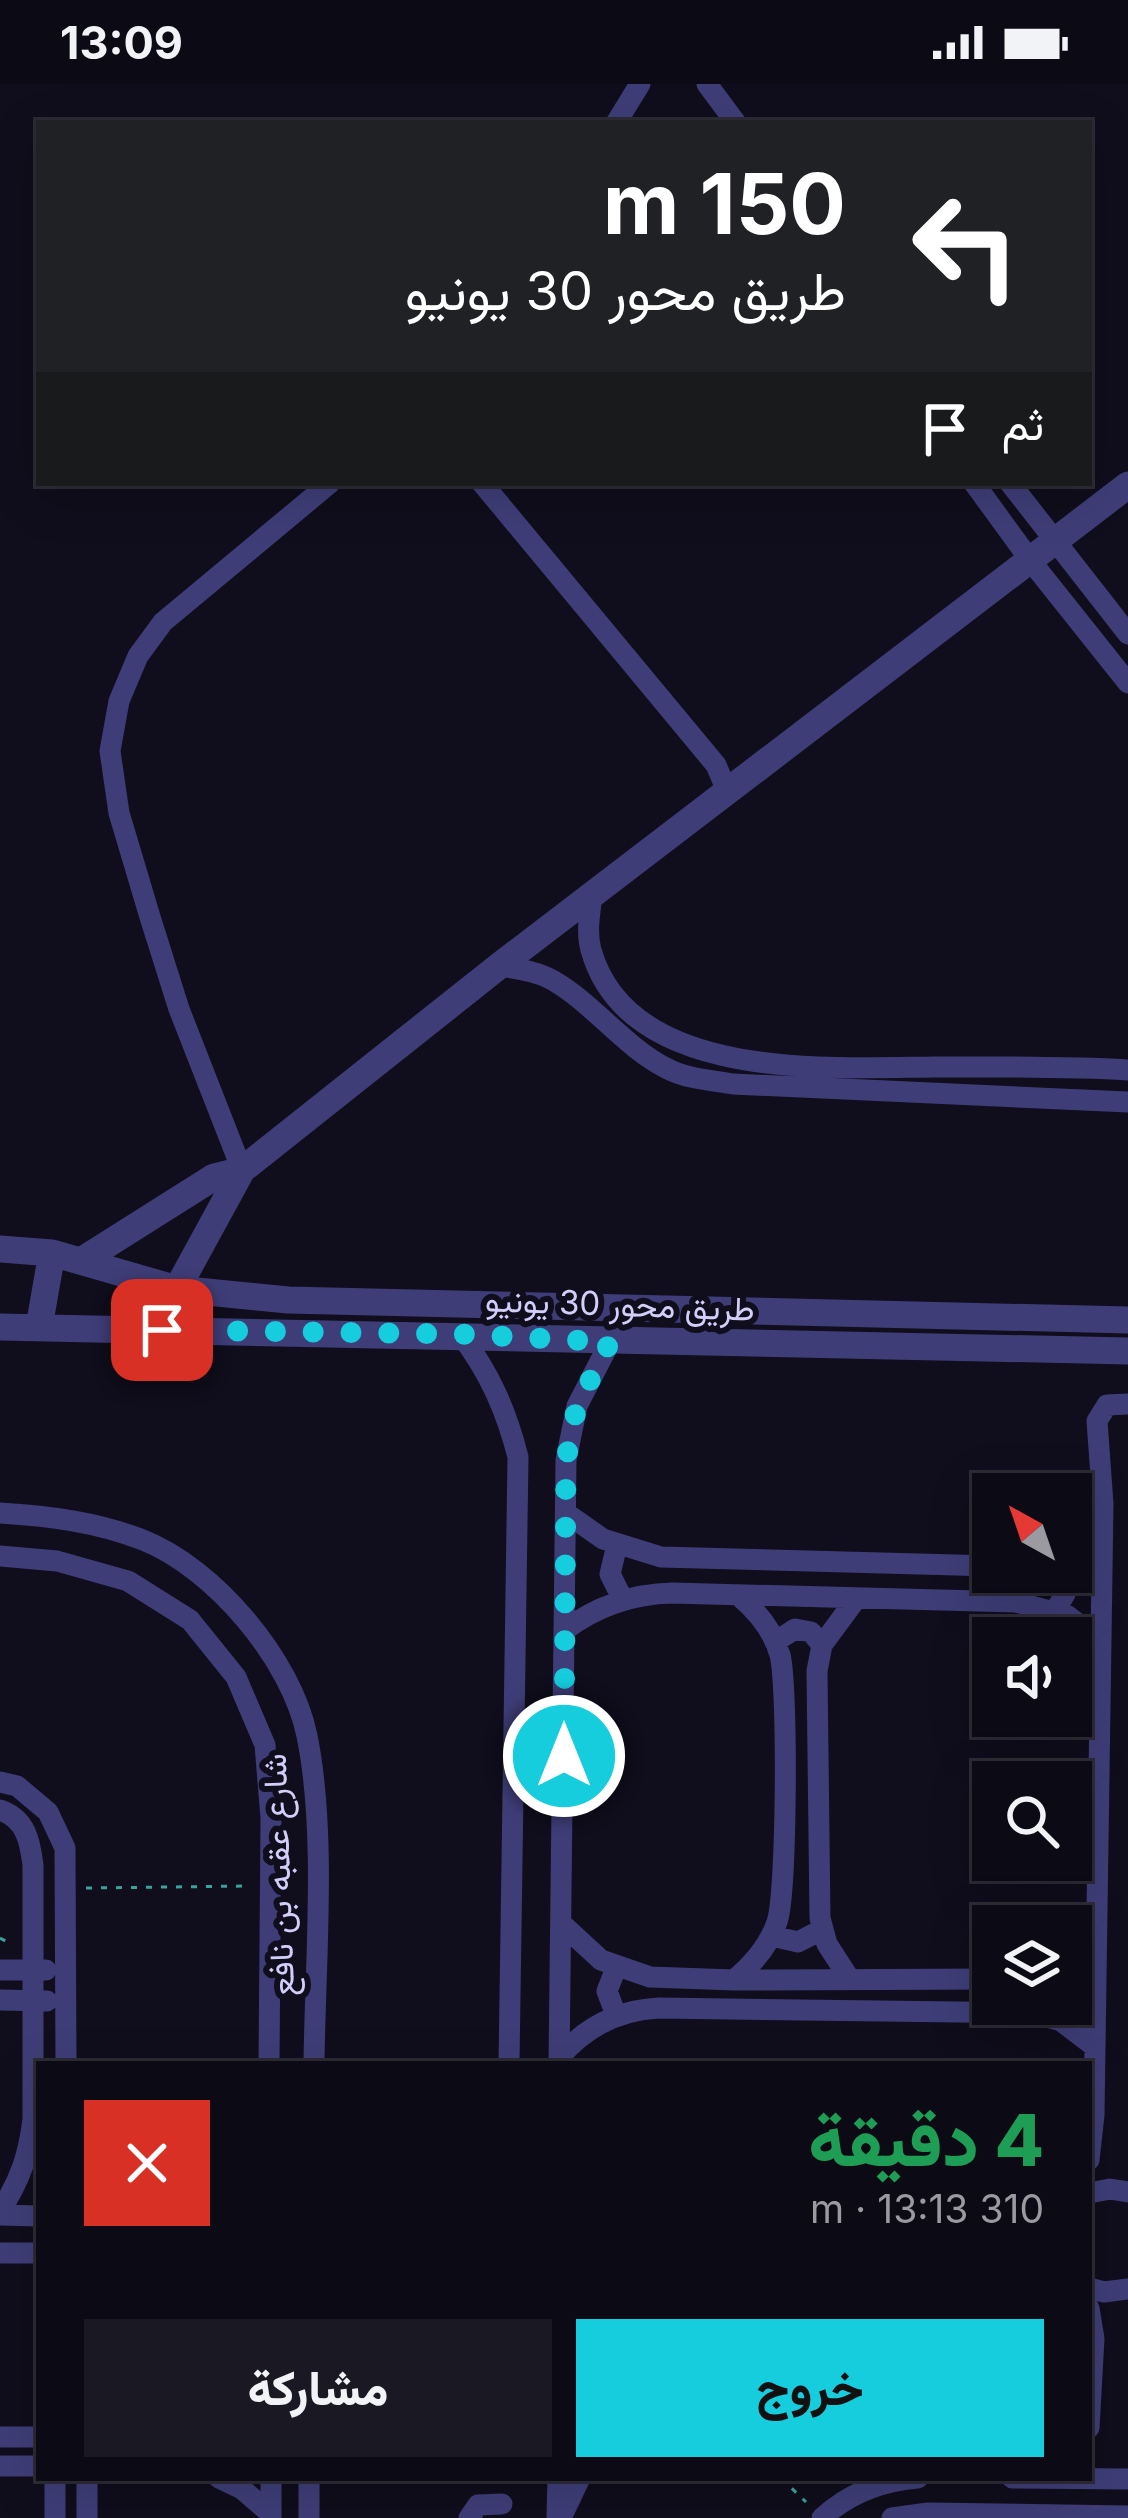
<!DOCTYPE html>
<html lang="ar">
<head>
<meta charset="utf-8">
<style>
	:root { --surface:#0c0a15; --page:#1a1822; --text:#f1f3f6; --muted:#9a9aa0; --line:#2c2b34; --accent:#16cdde }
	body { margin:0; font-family:Inter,Vazirmatn,sans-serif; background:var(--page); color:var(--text); direction:rtl; height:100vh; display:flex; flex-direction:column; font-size:45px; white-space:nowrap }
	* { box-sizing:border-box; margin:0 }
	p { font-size:39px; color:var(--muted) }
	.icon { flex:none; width:66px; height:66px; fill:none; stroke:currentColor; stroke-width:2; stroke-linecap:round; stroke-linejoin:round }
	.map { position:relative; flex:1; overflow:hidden; direction:ltr }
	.sheet { position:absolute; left:36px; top:1977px; width:1056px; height:420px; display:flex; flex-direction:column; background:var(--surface); border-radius:0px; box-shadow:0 12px 48px #0002,0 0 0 3px var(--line); direction:rtl }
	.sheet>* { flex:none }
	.top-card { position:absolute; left:36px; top:36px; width:1056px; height:366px; border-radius:0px; box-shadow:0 12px 48px #0002,0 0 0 3px var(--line); direction:rtl; background:#202124; color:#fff; overflow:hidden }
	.needle { width:78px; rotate:320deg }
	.controls { position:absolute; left:972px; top:1389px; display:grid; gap:24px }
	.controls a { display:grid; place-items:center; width:120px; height:120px; border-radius:0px; background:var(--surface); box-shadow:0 12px 48px #0002,0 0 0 3px var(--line); font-size:60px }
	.pin { position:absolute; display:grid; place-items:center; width:102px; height:102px; color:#fff; margin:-51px; border-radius:24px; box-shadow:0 6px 18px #0006 }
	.me { position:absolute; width:132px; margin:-66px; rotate:0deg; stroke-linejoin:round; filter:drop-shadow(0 0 9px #0008) }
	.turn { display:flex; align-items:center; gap:42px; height:252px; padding:0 48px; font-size:54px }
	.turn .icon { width:156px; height:156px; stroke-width:2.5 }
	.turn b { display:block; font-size:84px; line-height:102px }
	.then { display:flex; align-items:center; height:114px; padding:0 48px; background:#0003; gap:24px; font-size:45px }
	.round { display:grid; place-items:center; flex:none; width:126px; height:126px; border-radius:0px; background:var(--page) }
	.headline { display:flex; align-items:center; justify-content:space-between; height:204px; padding:0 48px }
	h1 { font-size:72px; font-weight:800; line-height:90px; color:#1e9e55 }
	.primary-button { display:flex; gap:24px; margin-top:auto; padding:24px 48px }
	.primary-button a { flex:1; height:138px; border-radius:0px; background:var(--accent); color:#111; font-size:48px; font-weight:800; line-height:138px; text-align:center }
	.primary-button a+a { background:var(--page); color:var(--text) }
	.status { display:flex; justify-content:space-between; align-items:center; height:84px; padding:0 60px; background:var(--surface); direction:ltr }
	.status svg { height:33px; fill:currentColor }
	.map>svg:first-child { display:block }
</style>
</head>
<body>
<div class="status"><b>13:09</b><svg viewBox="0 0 49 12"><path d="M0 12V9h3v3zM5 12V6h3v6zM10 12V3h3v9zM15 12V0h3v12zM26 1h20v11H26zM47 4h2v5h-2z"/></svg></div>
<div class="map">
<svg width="1128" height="2434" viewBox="0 0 1128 2434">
	<rect width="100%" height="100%" fill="#100d1c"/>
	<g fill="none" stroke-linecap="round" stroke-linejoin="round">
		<path stroke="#38a39b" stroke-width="3" stroke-dasharray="6 9" stroke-linecap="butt" d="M 86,1804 L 251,1802
			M 0,1854 L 11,1860
			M 781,2394 L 806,2418"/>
		<path stroke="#3e3d77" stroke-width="21" d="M 707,0 L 736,39
			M 616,39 L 640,0
			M 482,399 L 716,681 L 727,707
			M 974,399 L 1030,476 L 1128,599
			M 1010,399 L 1128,550
			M 592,811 C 590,829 586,848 591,866 C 628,998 828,984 934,983 C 999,983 1063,982 1128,986
			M 499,882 C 518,885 537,887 554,897 C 595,921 624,963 668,985 C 687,995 711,996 733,1000 L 1128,1018
			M 242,1086 L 179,925 L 150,833 L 119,729 L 110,667 L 119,617 L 138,572 L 163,538 L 330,399
			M 461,1251 C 490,1290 506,1326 518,1373 L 509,1980
			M 0,1429 C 49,1432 97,1438 143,1456 C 214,1484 292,1576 307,1652 C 327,1750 315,1879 314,1980
			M 566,1429 L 603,1455 L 661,1473 L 993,1482
			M 1071,1454 L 1103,1420
			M 617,1461 L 610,1490 L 623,1516
			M 0,1472 L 57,1477 L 128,1497 L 190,1536 L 236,1593 L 265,1661 L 271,1734 L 269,1980
			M 1055,1527 L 1065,1510 L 1065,1488
			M 565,1546 C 597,1522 632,1510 672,1509 L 1016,1518 L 1068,1532 L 1100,1557
			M 775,1558 L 795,1545 L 811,1548 L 822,1561
			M 0,1698 L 17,1702 L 48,1728 L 65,1764 L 66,1980
			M 0,1726 C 26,1735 30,1757 33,1781 L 33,2035 C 29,2070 20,2097 0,2127
			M 563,1841 L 601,1876 L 650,1893 L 734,1896 L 993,1895
			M 772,1852 L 798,1858 L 821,1846
			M 1071,1878 L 1096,1855
			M 0,1886 L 46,1886
			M 849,1894 L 827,1860 L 820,1834 L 817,1587 L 822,1561 L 856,1515
			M 734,1896 C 753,1880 769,1862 777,1838 C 787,1809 788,1601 780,1571 C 773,1546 758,1528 739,1512
			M 0,1916 L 47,1917
			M 616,1931 L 607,1907 L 616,1884
			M 1061,1937 L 1071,1920 L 1071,1908
			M 559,1974 C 585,1943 619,1926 659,1924 L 1033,1929 L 1061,1937 L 1095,1963
			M 559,1980 L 566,1376 L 577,1322 L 610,1258
			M 1089,2076 L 1094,2031 L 1103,1420 L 1097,1337 L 1107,1321 L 1128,1320
			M 1089,2109 L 1110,2105 L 1128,2108
			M 0,2131 L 39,2132
			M 0,2169 L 39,2169
			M 1089,2204 L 1104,2208 L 1128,2205
			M 1089,2224 L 1094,2255 L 1089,2344
			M 0,2353 L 39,2353
			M 0,2382 L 39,2382
			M 219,2394 L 242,2405 L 271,2430
			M 1012,2394 L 1128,2395
			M 557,2433 L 558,2394
			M 55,2434 L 55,2394
			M 87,2434 L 87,2394
			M 271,2434 L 271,2394
			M 309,2434 L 309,2394
			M 469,2434 L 478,2421 L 502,2420
			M 561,2434 L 580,2394
			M 822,2434 C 849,2409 882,2397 918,2394
			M 892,2434 L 928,2429 L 1128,2432"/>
		<path stroke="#3e3d77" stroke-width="27" d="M 0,1165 L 52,1169 L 177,1205 L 288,1216 L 1128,1236
			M 81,1177 L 214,1093 L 242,1086 L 499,882 L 1128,401
			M 177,1205 L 242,1086
			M 0,1243 L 1128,1267
			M 39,1243 L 52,1169"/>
	</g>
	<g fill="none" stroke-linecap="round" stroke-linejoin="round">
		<path stroke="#16cdde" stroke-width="21" stroke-dasharray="0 37.8" d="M 162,1246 L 460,1250 L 610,1258 L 577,1322 L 566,1376 L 564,1672"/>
	</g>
	<g text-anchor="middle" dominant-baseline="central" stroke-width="12" stroke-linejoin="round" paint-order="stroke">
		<g font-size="33" fill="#d2cefa" stroke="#100d1c">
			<text transform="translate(620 1220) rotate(2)">طريق محور 30 يونيو</text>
			<text transform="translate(278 1791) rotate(-92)">شارع عقبه بن نافع</text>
		</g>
	</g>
</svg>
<div class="controls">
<a><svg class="needle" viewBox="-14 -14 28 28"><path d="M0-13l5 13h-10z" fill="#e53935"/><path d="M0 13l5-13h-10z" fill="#9a9aa0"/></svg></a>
<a><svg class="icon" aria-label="sound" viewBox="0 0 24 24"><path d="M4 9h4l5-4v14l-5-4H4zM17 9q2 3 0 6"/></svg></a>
<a><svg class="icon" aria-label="search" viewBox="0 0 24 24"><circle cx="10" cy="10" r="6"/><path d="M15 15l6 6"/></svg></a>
<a><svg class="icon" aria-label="layers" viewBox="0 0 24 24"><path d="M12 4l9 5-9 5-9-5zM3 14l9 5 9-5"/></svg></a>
</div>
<div class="pin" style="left:162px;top:1246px;background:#d93025"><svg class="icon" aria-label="arrive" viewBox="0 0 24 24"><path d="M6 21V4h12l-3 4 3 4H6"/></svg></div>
<svg class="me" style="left:564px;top:1672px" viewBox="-20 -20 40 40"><circle r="17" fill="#16cdde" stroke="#fff" stroke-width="3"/><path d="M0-11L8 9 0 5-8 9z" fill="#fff"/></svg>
<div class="top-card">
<div class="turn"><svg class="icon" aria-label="left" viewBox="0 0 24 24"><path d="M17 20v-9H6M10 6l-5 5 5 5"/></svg><div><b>150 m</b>طريق محور 30 يونيو</div></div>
<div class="then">ثم<svg class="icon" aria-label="arrive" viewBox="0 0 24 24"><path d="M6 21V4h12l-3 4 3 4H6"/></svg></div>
</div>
<section class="sheet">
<div class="headline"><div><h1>4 دقيقة</h1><p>310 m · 13:13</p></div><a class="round" style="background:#d93025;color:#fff"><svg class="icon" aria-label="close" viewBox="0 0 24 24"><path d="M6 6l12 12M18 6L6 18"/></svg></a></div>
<div class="primary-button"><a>خروج</a><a>مشاركة</a></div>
</section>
</div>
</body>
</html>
